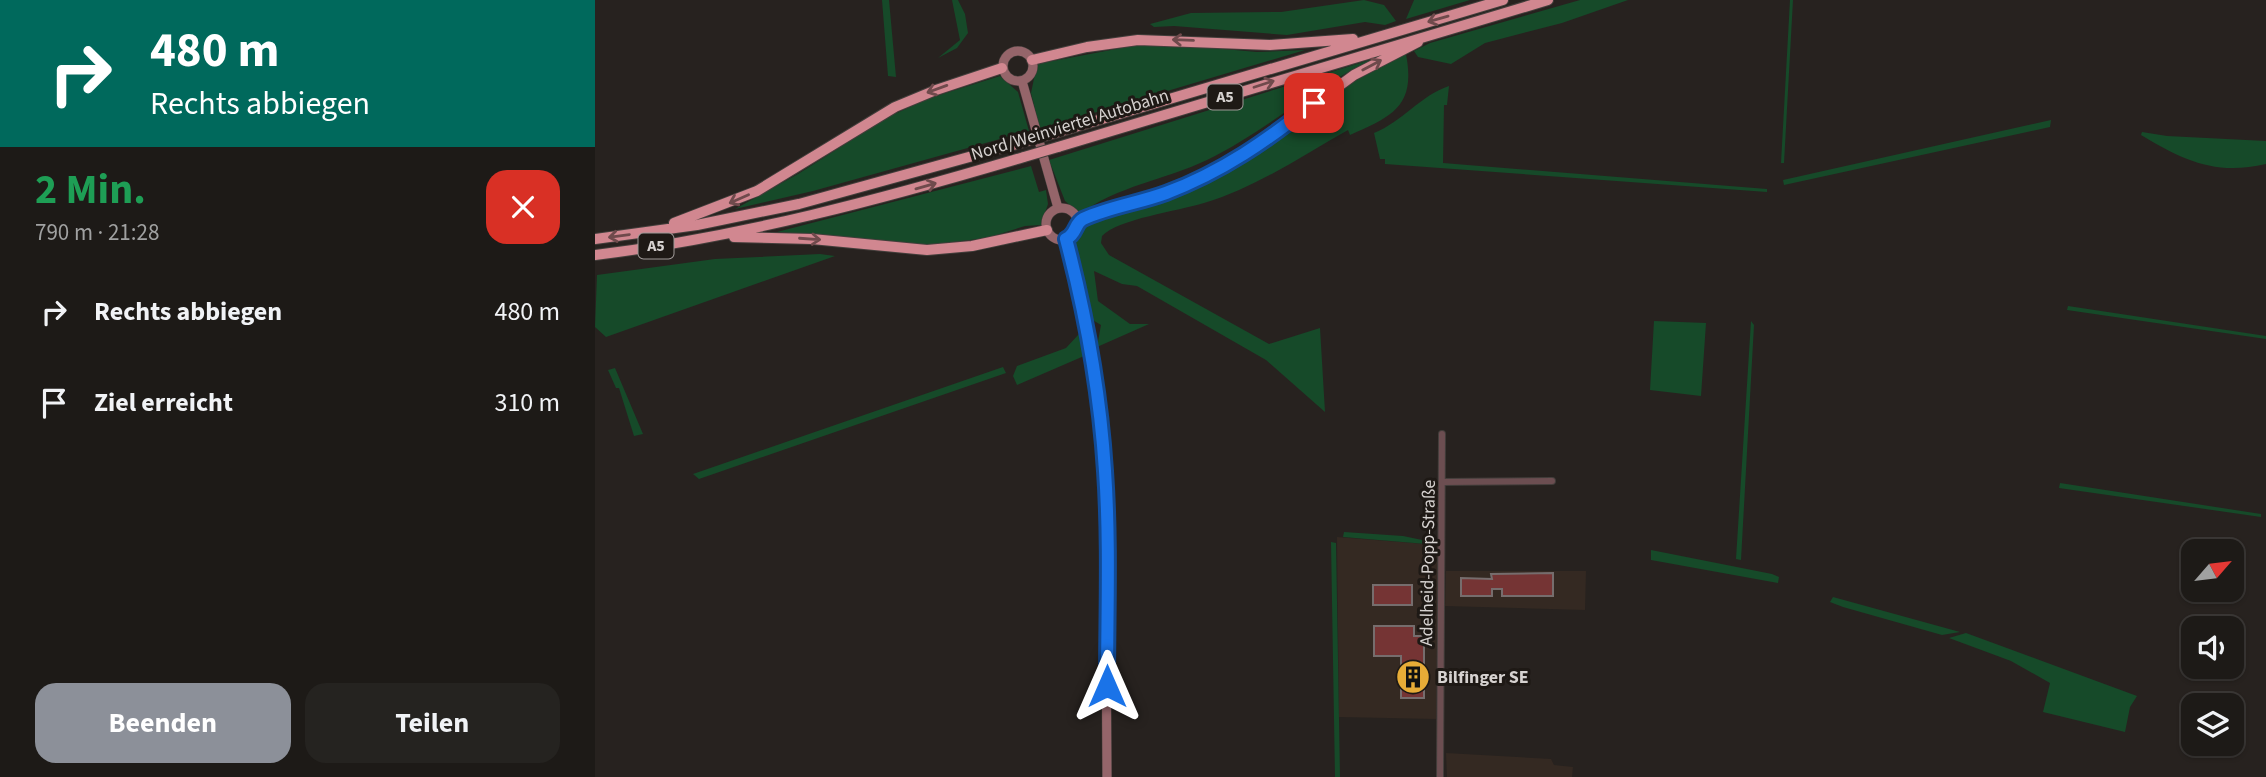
<!DOCTYPE html>
<html lang="de">
<head>
<meta charset="utf-8">
<style>
	:root { --surface:#1d1a17; --page:#252320; --text:#f1f3f6; --muted:#a0a1a1; --line:#3b3836; --accent:#8c9099 }
	body { margin:0; font-family:"Source Sans 3",sans-serif; background:var(--page); color:var(--text); height:100vh; display:flex; flex-direction:column; font-size:26px; white-space:nowrap }
	* { box-sizing:border-box; margin:0 }
	p { font-size:23px; color:var(--muted) }
	.icon { flex:none; width:38px; height:38px; fill:none; stroke:currentColor; stroke-width:2; stroke-linecap:round; stroke-linejoin:round }
	.map { position:relative; flex:1; overflow:hidden }
	.details { display:flex; flex-direction:column; background:var(--surface); width:595px }
	.details>* { flex:none }
	.top-card { background:#00695c; color:#fff; overflow:hidden }
	.needle { width:46px; rotate:62deg }
	.controls { position:absolute; left:1586px; top:539px; display:grid; gap:14px }
	.controls a { display:grid; place-items:center; width:63px; height:63px; border-radius:14px; background:var(--surface); box-shadow:0 2px 5px #0004,0 0 0 2px var(--line); font-size:35px }
	.pin { position:absolute; display:grid; place-items:center; width:60px; height:60px; color:#fff; margin:-30px; border-radius:14px; box-shadow:0 4px 10px #0006 }
	.me { position:absolute; width:77px; margin:-38px; rotate:0deg; stroke-linejoin:round; filter:drop-shadow(0 0 5px #0008) }
	.turn { display:flex; align-items:center; gap:24px; height:147px; padding:0 35px; font-size:32px }
	.turn .icon { width:91px; height:91px; stroke-width:2.5 }
	.turn b { display:block; font-size:49px; line-height:60px }
	.round { display:grid; place-items:center; flex:none; width:74px; height:74px; border-radius:21px; background:var(--page) }
	.head { display:flex; align-items:center; justify-content:space-between; height:119px; padding:0 35px }
	h1 { font-size:42px; font-weight:700; line-height:52px; color:#1e9e55 }
	.cta { display:flex; gap:14px; margin-top:auto; padding:14px 35px }
	.cta a { flex:1; height:80px; border-radius:21px; background:var(--accent); color:#fff; font-size:28px; font-weight:700; line-height:80px; text-align:center }
	.cta a+a { background:var(--page); color:var(--text) }
	ul { padding:0; list-style:none }
	li { display:flex; align-items:center; gap:21px; height:91px; padding:0 35px }
	li div { flex:1 }
	li b { display:block; font-size:26px }
	li em { font-style:normal }
	main { display:flex; flex:1; min-height:0 }
	.map>svg:first-child { display:block }
</style>
</head>
<body>
<main>
<section class="details">
<div class="top-card">
<div class="turn"><svg class="icon" aria-label="right" viewBox="0 0 24 24"><path d="M7 20v-9h11M14 6l5 5-5 5"/></svg><div><b>480 m</b>Rechts abbiegen</div></div>
</div>
<div class="head"><div><h1>2 Min.</h1><p>790 m · 21:28</p></div><a class="round" style="background:#d93025;color:#fff"><svg class="icon" aria-label="close" viewBox="0 0 24 24"><path d="M6 6l12 12M18 6L6 18"/></svg></a></div>
<ul>
<li><svg class="icon" aria-label="right" viewBox="0 0 24 24"><path d="M7 20v-9h11M14 6l5 5-5 5"/></svg><div><b>Rechts abbiegen</b></div><em>480 m</em></li>
<li><svg class="icon" aria-label="arrive" viewBox="0 0 24 24"><path d="M6 21V4h12l-3 4 3 4H6"/></svg><div><b>Ziel erreicht</b></div><em>310 m</em></li>
</ul>
<div class="cta"><a>Beenden</a><a>Teilen</a></div>
</section>
<div class="map">
<svg width="1671" height="777" viewBox="0 0 1671 777">
	<rect width="100%" height="100%" fill="#27221f"/>
	<path fill="#342922" d="M 742,537 L 843,545 L 841,719 L 744,717 Z
		M 851,571 L 991,571 L 990,610 L 850,606 Z
		M 851,753 L 956,759 L 959,765 L 978,767 L 977,777 L 852,777 Z"/>
	<path fill="#164a29" d="M 287,0 L 294,0 L 301,77 L 293,76 Z
		M 357,0 L 363,0 L 370,14 L 373,33 L 362,48 L 343,58 L 365,40 Z
		M 769,0 L 789,5 L 801,21 L 790,25 L 770,22 L 692,35 L 579,26 L 559,27 L 555,24 L 596,13 L 686,12 Z
		M 819,0 L 875,0 L 811,19 Z
		M 985,0 L 1033,0 L 967,23 L 890,43 L 856,64 L 823,57 L 819,51 L 835,43 Z
		M 1195,0 L 1198,0 L 1189,163 L 1186,163 Z
		M 584,45 L 662,52 L 710,50 L 445,129 L 436,93 L 442,64 L 537,46 Z
		M 811,54 C 821,106 798,116 755,135 L 753,130 C 707,156 660,188 609,203 C 583,211 523,219 507,236 L 506,243 L 514,255 L 674,344 L 725,328 L 730,412 L 671,360 L 542,286 L 527,284 L 499,271 L 503,301 L 535,324 L 554,324 L 502,347 L 506,325 L 496,319 L 480,245 L 488,226 L 590,190 L 768,76 Z
		M 781,58 C 721,85 671,131 612,160 C 570,180 522,186 485,214 L 470,201 L 454,160 Z
		M 405,76 L 423,92 L 434,131 L 218,191 L 140,209 L 203,174 L 293,117 L 335,98 Z
		M 854,86 L 852,105 L 849,105 L 848,163 L 1172,189 L 1172,192 L 790,164 L 790,159 L 785,159 L 779,133 C 807,122 826,95 854,86 Z
		M 1456,120 L 1455,127 L 1189,185 L 1188,180 Z
		M 1547,132 L 1572,136 L 1671,141 L 1671,164 C 1620,176 1588,160 1546,135 Z
		M 436,166 L 444,192 L 451,190 L 453,204 L 446,225 L 430,226 L 392,238 L 332,245 L 182,232 Z
		M 225,254 L 240,256 L 11,337 L 0,327 L 2,275 L 120,259 Z
		M 1473,306 L 1671,336 L 1671,339 L 1472,310 Z
		M 1059,321 L 1111,323 L 1106,396 L 1055,390 Z
		M 1156,321 L 1159,325 L 1146,560 L 1141,559 Z
		M 484,334 L 489,356 L 422,385 L 418,376 L 422,366 L 471,348 Z
		M 408,367 L 411,373 L 104,479 L 98,474 Z
		M 20,368 L 48,434 L 39,436 L 24,388 L 21,388 L 13,370 Z
		M 1465,483 L 1666,514 L 1666,517 L 1464,488 Z
		M 749,532 L 808,536 L 832,541 L 831,544 L 748,537 Z
		M 736,542 L 741,543 L 745,777 L 740,777 Z
		M 1056,550 L 1177,574 L 1184,577 L 1183,583 L 1056,560 Z
		M 1238,597 L 1365,632 L 1347,635 L 1248,607 L 1235,602 Z
		M 1371,633 L 1542,696 L 1535,707 L 1530,732 L 1448,712 L 1455,683 L 1416,661 L 1354,638 Z"/>
	<path fill="#753434" stroke="#766d6d" stroke-width="2" d="M 958,573 L 958,596 L 907,596 L 907,589 L 897,589 L 897,596 L 866,596 L 866,578 L 897,579 L 896,574 Z
		M 778,585 L 817,585 L 817,605 L 778,605 Z
		M 779,626 L 819,626 L 819,636 L 829,636 L 829,698 L 806,698 L 806,656 L 779,656 Z"/>
	<g fill="none" stroke-linecap="round" stroke-linejoin="round">
		<g stroke="#433e3b" stroke-width="8">
			<path id="street" d="M 847,482 L 957,481
				M 845,777 L 847,434"/>
		</g>
		<g stroke="#433e3b" stroke-width="10">
			<path id="secondary" d="M408 66a15 15 0 1 1 30 0a15 15 0 1 1-30 0Z
				M 427,81 L 463,208
				M451 224a16 16 0 1 1 32 0a16 16 0 1 1-32 0Z
				M 471,239 L 499,370 L 510,473 L 512,777"/>
		</g>
		<g stroke="#433e3b" stroke-width="12">
			<path id="highway" d="M 437,60 L 492,47 L 543,40 L 675,45 L 758,39
				M 460,133 L 908,0
				M 463,147 L 953,0
				M 482,222 L 568,194 L 626,169 L 667,143 L 759,75 L 823,42
				M 79,223 L 162,191 L 300,107 L 341,90 L 407,68
				M 139,237 L 217,239 L 332,250 L 377,246 L 452,230
				M 0,239 L 102,225 L 204,204 L 425,143
				M 0,255 C 146,237 288,199 429,157"/>
		</g>
		<use href="#street" stroke="#6c4e51" stroke-width="6"/>
		<use href="#secondary" stroke="#95656a" stroke-width="9"/>
		<use href="#highway" stroke="#d18790" stroke-width="10"/>
		<g stroke="#433e3b" stroke-width="12" stroke-linecap="butt">
			<path id="highway-bridge" d="M 425,143 L 460,133
				M 429,157 L 463,147"/>
		</g>
		<use href="#highway-bridge" stroke="#d18790" stroke-width="10"/>
	</g>
	<defs><path id="oneway-shaft" d="M-6 0H5M1.5-3L5.5 0L1.5 3" fill="none" stroke-width="1.6" stroke-linecap="round" stroke-linejoin="round" transform="scale(1.75)"/></defs>
	<g stroke="#6f4a4c">
		<use href="#oneway-shaft" transform="translate(843 19) rotate(164)"/>
		<use href="#oneway-shaft" transform="translate(588 40) rotate(-178)"/>
		<use href="#oneway-shaft" transform="translate(777 65) rotate(-28)"/>
		<use href="#oneway-shaft" transform="translate(669 84) rotate(-18)"/>
		<use href="#oneway-shaft" transform="translate(342 89) rotate(160)"/>
		<use href="#oneway-shaft" transform="translate(331 186) rotate(-16)"/>
		<use href="#oneway-shaft" transform="translate(144 199) rotate(156)"/>
		<use href="#oneway-shaft" transform="translate(24 236) rotate(172)"/>
		<use href="#oneway-shaft" transform="translate(215 239) rotate(4)"/>
	</g>
	<g fill="none" stroke-linecap="round" stroke-linejoin="round">
		<g stroke="#114b97" stroke-width="18">
			<path id="route" d="M 512,686 C 512,615 515,543 510,471 C 505,392 491,315 471,239 C 482,234 479,224 488,219 C 514,207 544,203 571,193 C 627,172 673,140 719,103"/>
		</g>
		<use href="#route" stroke="#1a73e8" stroke-width="12"/>
	</g>
	<defs>
		<g id="building-disc" transform="scale(1.75)"><circle r="9.5" fill="#e7ac37" stroke="#1e1915"/><path d="M-4-6H4V6H1V3H-1V6H-4ZM-2.5-4.3h1.7v1.8h-1.7ZM.8-4.3h1.7v1.8H.8ZM-2.5-1h1.7V.8h-1.7ZM.8-1h1.7V.8H.8Z" fill="#111"/></g>
	</defs>
	<g fill-rule="evenodd">
		<use href="#building-disc" x="818" y="677"/>
	</g>
	<g text-anchor="middle" dominant-baseline="central" stroke-width="6" stroke-linejoin="round" paint-order="stroke">
		<g fill="#1e1915" stroke="#9f9a98" stroke-width="2">
			<rect x="612.5" y="84.5" width="35" height="25" rx="5"/>
			<rect x="43.5" y="233.5" width="35" height="25" rx="5"/>
		</g>
		<g font-size="16" font-weight="bold" fill="#d6d2d0">
			<text x="630" y="97">A5</text>
			<text x="61" y="246">A5</text>
		</g>
		<g font-size="18" fill="#d6d2d0" stroke="#1e1915">
			<text transform="translate(475 125) rotate(-17)">Nord/Weinviertel Autobahn</text>
			<text transform="translate(833 563) rotate(-89)">Adelheid-Popp-Straße</text>
		</g>
		<g font-size="18" font-weight="bold" fill="#d6d2d0" stroke="#1e1915" text-anchor="start">
			<text x="842" y="677">Bilfinger SE</text>
		</g>
	</g>
</svg>
<div class="controls">
<a><svg class="needle" viewBox="-14 -14 28 28"><path d="M0-13l5 13h-10z" fill="#e53935"/><path d="M0 13l5-13h-10z" fill="#a0a1a1"/></svg></a>
<a><svg class="icon" aria-label="sound" viewBox="0 0 24 24"><path d="M4 9h4l5-4v14l-5-4H4zM17 9q2 3 0 6"/></svg></a>
<a><svg class="icon" aria-label="layers" viewBox="0 0 24 24"><path d="M12 4l9 5-9 5-9-5zM3 14l9 5 9-5"/></svg></a>
</div>
<div class="pin" style="left:719px;top:103px;background:#d93025"><svg class="icon" aria-label="arrive" viewBox="0 0 24 24"><path d="M6 21V4h12l-3 4 3 4H6"/></svg></div>
<svg class="me" style="left:512px;top:686px" viewBox="-20 -20 40 40"><path d="M0-17L14 15 0 8-14 15z" fill="#1a73e8" stroke="#fff" stroke-width="4"/></svg>
</div>
</main>
</body>
</html>
